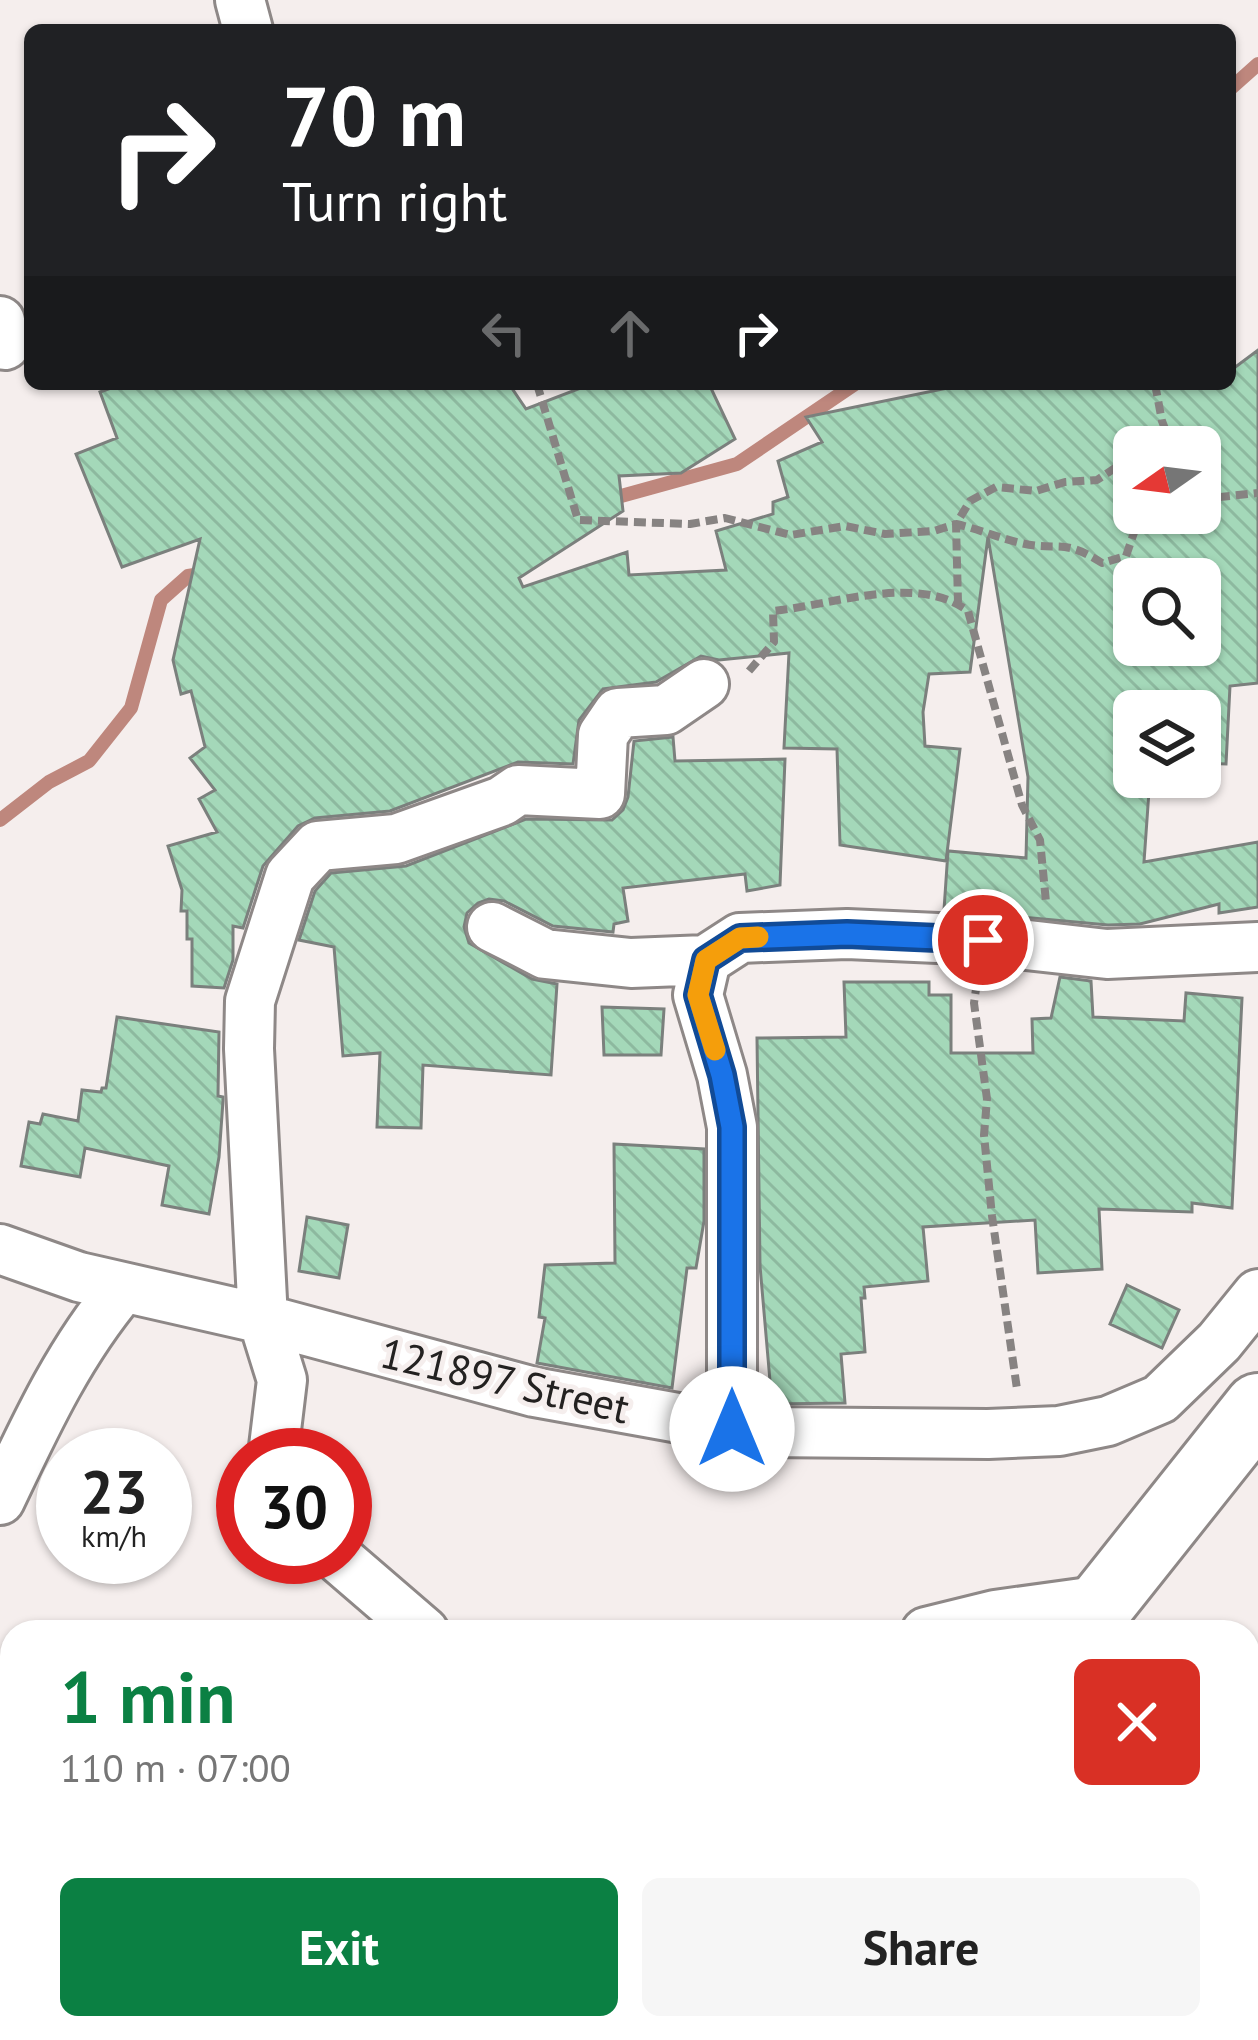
<!DOCTYPE html>
<html lang="en">
<head>
<meta charset="utf-8">
<style>
	:root { --surface:#fff; --page:#f6f6f6; --text:#222; --muted:#767676; --accent:#0b8043 }
	body { margin:0; font-family:"PT Sans",sans-serif; background:var(--page); color:var(--text); height:100vh; display:flex; flex-direction:column; font-size:45px; white-space:nowrap }
	* { box-sizing:border-box; margin:0 }
	p { font-size:39px; color:var(--muted) }
	.icon { flex:none; width:66px; height:66px; fill:none; stroke:currentColor; stroke-width:2; stroke-linecap:round; stroke-linejoin:round }
	.map { position:relative; flex:1; overflow:hidden }
	.sheet { position:absolute; left:0px; top:1620px; width:1260px; height:420px; display:flex; flex-direction:column; background:var(--surface); border-radius:36px 36px 0 0; box-shadow:0 3px 9px #0004 }
	.sheet>* { flex:none }
	.top-card { position:absolute; left:24px; top:24px; width:1212px; height:366px; border-radius:18px; box-shadow:0 3px 9px #0004; background:#202124; color:#fff; overflow:hidden }
	.needle { width:78px; rotate:256deg }
	.buttons { position:absolute; left:1113px; top:426px; display:grid; gap:24px }
	.buttons a { display:grid; place-items:center; width:108px; height:108px; border-radius:18px; background:var(--surface); box-shadow:0 3px 9px #0004; font-size:60px }
	.speed { position:absolute; left:36px; top:1428px; display:flex; gap:24px; font-size:60px; font-weight:700; text-align:center }
	.speed>* { display:grid; place-content:center; width:156px; height:156px; border-radius:50%; background:var(--surface); box-shadow:0 3px 9px #0004; line-height:1 }
	.speed small { font-size:30px; font-weight:400 }
	.speed .limit { border:18px solid #d22; background:#fff; color:#111 }
	.pin { position:absolute; display:grid; place-items:center; width:102px; height:102px; color:#fff; margin:-51px; border:6px solid #fff; border-radius:50%; box-shadow:0 3px 12px #0007 }
	.me { position:absolute; width:132px; margin:-66px; rotate:0deg; stroke-linejoin:round; filter:drop-shadow(0 0 9px #0008) }
	.turn { display:flex; align-items:center; gap:42px; height:252px; padding:0 60px; font-size:54px }
	.turn .icon { width:156px; height:156px; stroke-width:2.5 }
	.turn b { display:block; font-size:84px; line-height:102px }
	.lanes { display:flex; align-items:center; height:114px; padding:0 60px; background:#0003; justify-content:center; gap:60px; direction:ltr }
	.lanes .off { opacity:.35 }
	.round { display:grid; place-items:center; flex:none; width:126px; height:126px; border-radius:18px; background:var(--page) }
	.summary { display:flex; align-items:center; justify-content:space-between; height:204px; padding:0 60px }
	h1 { font-size:72px; font-weight:600; line-height:90px; color:var(--accent) }
	.primary-button { display:flex; gap:24px; margin-top:auto; padding:24px 60px }
	.primary-button a { flex:1; height:138px; border-radius:18px; background:var(--accent); color:#fff; font-size:48px; font-weight:600; line-height:138px; text-align:center }
	.primary-button a+a { background:var(--page); color:var(--text) }
	.map>svg:first-child { display:block }
</style>
</head>
<body>
<div class="map">
<svg width="1258" height="2040" viewBox="0 0 1258 2040">
	<defs>
		<pattern id="building-back-hatch" width="6" height="6" patternUnits="userSpaceOnUse" patternTransform="scale(3)"><rect width="6" height="6" fill="#a4d8b9"/><path d="M-1 5l2 2M0 0l6 6M5-1l2 2" fill="none" stroke="#8db99f"/></pattern>
	</defs>
	<rect width="100%" height="100%" fill="#f5eeed"/>
	<path fill="#eac6bf" d="M 1258,1668 L 1258,2040 L 1032,2040 L 1039,2028 L 1248,2028 L 1248,1684 Z"/>
	<g fill="none" stroke-linecap="round" stroke-linejoin="round">
		<path stroke="#be877d" stroke-width="14" d="M 1230,89 L 1258,64
			M 603,501 L 737,464 L 855,384
			M 0,820 L 49,782 L 89,761 L 131,708 L 161,600 L 188,576 L 207,573"/>
	</g>
	<path fill="url(#building-back-hatch)" stroke="#7b807d" stroke-width="3" fill-rule="evenodd" d="M 1258,350 L 1258,683 L 1230,686 L 1226,764 L 1200,763 L 1200,711 L 1134,711 L 1134,777 L 1150,777 L 1144,862 L 1258,842 L 1258,907 L 1219,913 L 1219,904 L 1140,924 L 1108,925 L 944,910 L 948,851 L 1026,858 L 1028,777 L 988,537 L 970,672 L 929,674 L 923,712 L 925,746 L 960,749 L 946,861 L 840,845 L 837,749 L 784,748 L 789,653 L 719,660 L 701,656 L 656,682 L 603,689 L 579,720 L 573,764 L 518,762 L 390,811 L 315,818 L 298,826 L 263,866 L 243,928 L 233,926 L 233,960 L 224,988 L 192,986 L 192,939 L 187,939 L 187,911 L 181,911 L 182,890 L 168,846 L 217,832 L 199,799 L 215,790 L 190,758 L 205,747 L 191,691 L 181,694 L 173,660 L 200,539 L 122,567 L 76,454 L 117,438 L 100,392 L 122,384 L 509,384 L 526,409 L 591,384 L 709,384 L 735,439 L 681,473 L 619,476 L 623,511 L 519,578 L 523,587 L 627,552 L 629,575 L 726,570 L 716,531 L 773,514 L 773,502 L 788,497 L 778,461 L 822,442 L 806,417 L 967,384 L 1230,384 L 1230,371 ZM 1134,447 L 1200,447 L 1200,513 L 1134,513 ZM 1134,579 L 1200,579 L 1200,645 L 1134,645 Z
		M 673,737 L 675,761 L 785,759 L 780,885 L 747,891 L 745,874 L 623,888 L 628,921 L 614,924 L 613,932 L 553,926 L 504,901 L 489,899 L 478,903 L 467,913 L 464,927 L 469,943 L 532,979 L 557,984 L 551,1075 L 423,1065 L 421,1128 L 377,1127 L 380,1053 L 343,1056 L 334,947 L 299,940 L 315,891 L 331,873 L 406,866 L 526,819 L 612,820 L 623,810 L 628,797 L 634,741 Z
		M 1060,977 L 1091,981 L 1093,1017 L 1184,1021 L 1186,993 L 1242,998 L 1232,1208 L 1192,1203 L 1192,1212 L 1099,1209 L 1102,1269 L 1038,1273 L 1035,1220 L 923,1227 L 928,1281 L 864,1287 L 865,1298 L 861,1298 L 865,1352 L 841,1354 L 845,1403 L 772,1404 L 760,1266 L 757,1038 L 846,1037 L 844,982 L 929,982 L 929,995 L 951,995 L 951,1053 L 1033,1053 L 1032,1019 L 1051,1018 Z
		M 602,1007 L 664,1009 L 661,1055 L 604,1055 Z
		M 117,1017 L 219,1032 L 218,1096 L 223,1097 L 223,1101 L 219,1157 L 209,1214 L 162,1205 L 169,1166 L 85,1148 L 80,1177 L 21,1166 L 29,1122 L 40,1124 L 43,1114 L 78,1121 L 82,1090 L 101,1092 L 102,1088 L 106,1088 Z
		M 614,1144 L 704,1149 L 704,1221 L 696,1268 L 687,1268 L 672,1388 L 537,1363 L 545,1318 L 539,1317 L 545,1265 L 615,1263 Z
		M 307,1217 L 348,1225 L 339,1278 L 299,1271 Z
		M 1127,1285 L 1179,1310 L 1162,1348 L 1110,1324 Z"/>
	<g fill="none" stroke-linecap="round" stroke-linejoin="round">
		<g stroke="#8e8887" stroke-width="54">
			<path id="street" d="M 240,0 L 248,30
				M 0,321 L 5,345
				M 492,927 L 545,954 L 631,963 L 706,960
				M 0,1249 L 79,1277 L 263,1319 L 534,1392 L 756,1432 L 988,1434 L 1059,1431 L 1108,1421 L 1160,1399 L 1219,1342 L 1258,1294
				M 732,1429 L 732,1127 L 722,1075 L 698,995 L 706,960 L 740,938 L 847,934 L 983,940 L 1107,954 L 1258,947
				M 273,1455 L 282,1380 L 263,1319 L 249,1049 L 250,1001 L 290,876 L 318,846 L 396,839 L 502,801 L 518,790 L 600,794 L 603,735 L 618,713 L 666,710 L 704,684
				M 0,1500 C 36,1424 69,1352 123,1288
				M 337,1557 L 424,1632
				M 926,1632 L 995,1615 L 1104,1600
				M 793,2028 L 802,2040"/>
		</g>
		<g stroke="#8e8887" stroke-width="72">
			<path id="secondary" d="M 1079,1632 L 1258,1407
				M 730,2040 L 745,2028"/>
		</g>
		<path stroke="#878382" stroke-width="8" stroke-dasharray="12 6" stroke-linecap="butt" d="M 537,384 L 578,520 L 690,524 L 725,518 L 791,535 L 845,526 L 885,534 L 934,531 L 956,524 L 958,602
			M 1155,384 L 1162,421 L 1172,447
			M 1134,467 L 1118,466 L 1097,480 L 1065,482 L 1036,491 L 996,487 L 970,501 L 956,524 C 978,529 999,538 1021,543 C 1058,552 1062,537 1102,563 L 1126,556 L 1138,521 L 1160,513
			M 1200,499 L 1258,493
			M 749,671 L 774,642 L 773,611 C 832,605 918,573 968,611 L 1022,805 L 1040,840 L 1046,902
			M 977,982 L 974,1003 L 987,1099 L 984,1135 L 992,1216 L 1017,1389"/>
		<use href="#street" stroke="#fff" stroke-width="48"/>
		<use href="#secondary" stroke="#fff" stroke-width="66"/>
	</g>
	<g fill="none" stroke-linecap="round" stroke-linejoin="round">
		<g stroke="#114b97" stroke-width="30">
			<path id="route" d="M 732,1429 L 732,1127 L 722,1075 L 698,995 L 706,960 L 740,938 L 847,934 L 983,940"/>
		</g>
		<use href="#route" stroke="#1a73e8" stroke-width="21"/>
		<path stroke="#f59e0b" stroke-width="21" d="M 715,1050 L 698,995 L 706,960 L 740,938 L 758,937"/>
	</g>
	<g text-anchor="middle" dominant-baseline="central" stroke-width="10" stroke-linejoin="round" paint-order="stroke">
		<g font-size="42" fill="#232120" stroke="#f5eeed">
			<text transform="translate(505 1380) rotate(13)">121897 Street</text>
		</g>
	</g>
</svg>
<div class="buttons">
<a><svg class="needle" viewBox="-14 -14 28 28"><path d="M0-13l5 13h-10z" fill="#e53935"/><path d="M0 13l5-13h-10z" fill="#767676"/></svg></a>
<a><svg class="icon" aria-label="search" viewBox="0 0 24 24"><circle cx="10" cy="10" r="6"/><path d="M15 15l6 6"/></svg></a>
<a><svg class="icon" aria-label="layers" viewBox="0 0 24 24"><path d="M12 4l9 5-9 5-9-5zM3 14l9 5 9-5"/></svg></a>
</div>
<div class="speed"><div>23<small>km/h</small></div><div class="limit">30</div></div>
<div class="pin" style="left:983px;top:940px;background:#d93025"><svg class="icon" aria-label="arrive" viewBox="0 0 24 24"><path d="M6 21V4h12l-3 4 3 4H6"/></svg></div>
<svg class="me" style="left:732px;top:1429px" viewBox="-20 -20 40 40"><circle r="19" fill="#fff"/><path d="M0-13L10 11 0 6-10 11z" fill="#1a73e8"/></svg>
<div class="top-card">
<div class="turn"><svg class="icon" aria-label="right" viewBox="0 0 24 24"><path d="M7 20v-9h11M14 6l5 5-5 5"/></svg><div><b>70 m</b>Turn right</div></div>
<div class="lanes"><svg class="icon off" aria-label="left" viewBox="0 0 24 24"><path d="M17 20v-9H6M10 6l-5 5 5 5"/></svg><svg class="icon off" aria-label="ahead" viewBox="0 0 24 24"><path d="M12 20V5M6 11l6-6 6 6"/></svg><svg class="icon" aria-label="right" viewBox="0 0 24 24"><path d="M7 20v-9h11M14 6l5 5-5 5"/></svg></div>
</div>
<section class="sheet">
<div class="summary"><div><h1>1 min</h1><p>110 m · 07:00</p></div><a class="round" style="background:#d93025;color:#fff"><svg class="icon" aria-label="close" viewBox="0 0 24 24"><path d="M6 6l12 12M18 6L6 18"/></svg></a></div>
<div class="primary-button"><a>Exit</a><a>Share</a></div>
</section>
</div>
</body>
</html>
